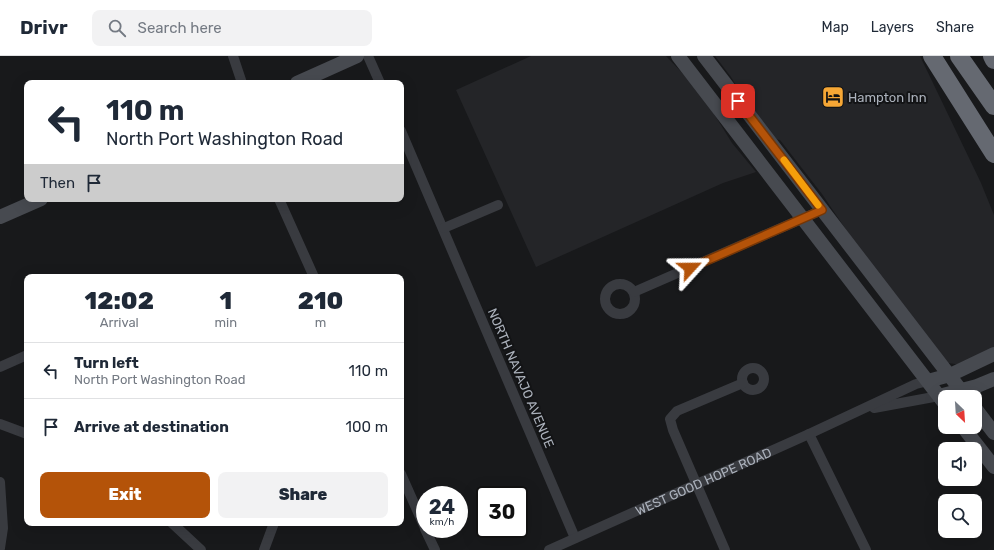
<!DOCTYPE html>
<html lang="en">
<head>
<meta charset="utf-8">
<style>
	:root { --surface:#fff; --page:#f2f2f3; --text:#1f2937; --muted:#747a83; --line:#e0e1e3; --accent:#b45309 }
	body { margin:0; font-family:Rubik,sans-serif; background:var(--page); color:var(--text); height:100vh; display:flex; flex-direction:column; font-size:15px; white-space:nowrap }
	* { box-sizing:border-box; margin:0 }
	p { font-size:13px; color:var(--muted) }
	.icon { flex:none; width:22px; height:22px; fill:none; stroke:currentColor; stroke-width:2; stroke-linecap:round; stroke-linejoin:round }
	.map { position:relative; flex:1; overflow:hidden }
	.panel { position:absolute; left:24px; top:218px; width:380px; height:252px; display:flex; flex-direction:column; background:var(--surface); border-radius:8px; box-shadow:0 4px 16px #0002 }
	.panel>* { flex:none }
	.top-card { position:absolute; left:24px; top:24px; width:380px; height:122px; border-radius:8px; box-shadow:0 4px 16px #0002; background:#fff; color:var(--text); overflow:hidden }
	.needle { width:26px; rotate:155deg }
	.controls { position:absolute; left:938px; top:334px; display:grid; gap:8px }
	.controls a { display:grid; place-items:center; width:44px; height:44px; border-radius:8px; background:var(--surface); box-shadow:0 4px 16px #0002; font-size:20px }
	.speed { position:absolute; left:416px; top:430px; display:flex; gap:8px; font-size:20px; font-weight:700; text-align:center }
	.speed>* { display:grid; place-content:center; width:52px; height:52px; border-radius:50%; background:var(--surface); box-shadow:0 4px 16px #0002; line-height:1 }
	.speed small { font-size:10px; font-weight:400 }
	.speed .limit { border:2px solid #111; border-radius:6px; background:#fff; color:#111 }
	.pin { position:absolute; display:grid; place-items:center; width:34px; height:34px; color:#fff; margin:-17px; border-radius:8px; box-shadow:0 2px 6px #0006 }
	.me { position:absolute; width:44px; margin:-22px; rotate:66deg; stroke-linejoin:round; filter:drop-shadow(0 0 3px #0008) }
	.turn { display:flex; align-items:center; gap:14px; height:84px; padding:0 16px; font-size:18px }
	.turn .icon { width:52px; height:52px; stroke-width:2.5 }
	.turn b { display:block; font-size:28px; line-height:34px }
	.then { display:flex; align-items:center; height:38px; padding:0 16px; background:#0003; gap:8px; font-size:15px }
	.eta { display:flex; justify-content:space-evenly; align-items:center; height:68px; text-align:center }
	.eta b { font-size:24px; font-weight:800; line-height:28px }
	.cta { display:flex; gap:8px; margin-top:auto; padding:8px 16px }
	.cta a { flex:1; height:46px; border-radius:8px; background:var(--accent); color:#fff; font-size:16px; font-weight:800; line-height:46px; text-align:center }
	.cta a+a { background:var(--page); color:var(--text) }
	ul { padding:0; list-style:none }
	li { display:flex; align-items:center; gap:12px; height:56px; padding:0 16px; border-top:1px solid var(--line) }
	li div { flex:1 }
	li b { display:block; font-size:15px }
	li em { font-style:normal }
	header { display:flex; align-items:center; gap:24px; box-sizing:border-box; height:56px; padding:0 20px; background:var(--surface); border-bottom:1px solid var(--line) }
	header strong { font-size:19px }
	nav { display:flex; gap:22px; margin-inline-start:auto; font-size:14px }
	.search { width:280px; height:36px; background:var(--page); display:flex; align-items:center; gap:10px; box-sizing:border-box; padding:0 14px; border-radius:8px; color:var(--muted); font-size:15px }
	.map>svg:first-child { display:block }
</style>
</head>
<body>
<header>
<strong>Drivr</strong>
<div class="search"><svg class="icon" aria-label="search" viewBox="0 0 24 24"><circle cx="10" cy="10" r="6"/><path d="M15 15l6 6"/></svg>Search here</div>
<nav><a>Map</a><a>Layers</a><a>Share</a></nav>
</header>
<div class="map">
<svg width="994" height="494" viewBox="0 0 994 494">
	<rect width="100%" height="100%" fill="#18191b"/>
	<path fill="#242528" d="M 531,0 L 666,0 L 691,26 L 708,48 L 732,87 L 756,116 L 723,127 L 536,211 L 456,34 Z
		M 715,0 L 920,0 L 981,127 L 994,159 L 994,292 L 958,308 L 955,308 L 948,307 L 861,196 L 822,138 L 780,84 L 774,83 L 751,54 L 731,21 Z"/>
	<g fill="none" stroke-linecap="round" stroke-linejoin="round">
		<g stroke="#393b40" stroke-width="10">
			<path d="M 233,0 L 242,27"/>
			<path d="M 368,0 L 380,27"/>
			<path d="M 401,75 L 575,482"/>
			<path d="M 279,143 L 314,221"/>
			<path d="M 444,172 L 498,149"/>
			<circle cx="620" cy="243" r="15"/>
			<path d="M 634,236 L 822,154"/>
			<path d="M 0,311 L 27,299"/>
			<circle cx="753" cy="323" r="11"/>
			<path d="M 874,352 L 939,340"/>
			<path d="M 0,368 L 27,378"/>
			<path d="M 809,378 L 866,494"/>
			<path d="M 401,418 L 425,472"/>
			<path d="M 0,426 L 3,472 L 0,492"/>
			<path d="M 172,467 L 201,494"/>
			<path d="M 425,473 L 435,494"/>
			<path d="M 264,494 L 274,467"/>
			<path id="s1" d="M 549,494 L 809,378 L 916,328 L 928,325"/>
			<path d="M 725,494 L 673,374 L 670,363 L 677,355 L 743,327"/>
		</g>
		<path stroke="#474a50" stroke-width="14" d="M 678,0 L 945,348
			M 704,0 L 966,341
			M 297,27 L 357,0
			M 0,161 L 41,143
			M 928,325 L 950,319 L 994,298
			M 939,340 L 977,330 L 994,323
			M 975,352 L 994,377
			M 963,371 L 994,411"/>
		<path stroke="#656971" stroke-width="18" d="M 932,0 L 994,98
			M 959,0 L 994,50
			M 992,0 L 994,4"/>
	</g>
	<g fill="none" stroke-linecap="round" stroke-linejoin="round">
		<g stroke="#753606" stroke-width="10">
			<path id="route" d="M 690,212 L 822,154 L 738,45"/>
		</g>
		<use href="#route" stroke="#b45309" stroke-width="7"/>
		<path stroke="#f59e0b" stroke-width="7" d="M 784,104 L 818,149"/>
	</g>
	<defs>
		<g id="hotel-square" transform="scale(1.15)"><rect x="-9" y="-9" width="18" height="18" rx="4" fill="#f6a735" stroke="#131416"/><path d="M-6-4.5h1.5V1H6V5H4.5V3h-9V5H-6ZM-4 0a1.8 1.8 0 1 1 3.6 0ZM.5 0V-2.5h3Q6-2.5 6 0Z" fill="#111"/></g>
	</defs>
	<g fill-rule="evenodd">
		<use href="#hotel-square" x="833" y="41"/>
	</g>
	<g text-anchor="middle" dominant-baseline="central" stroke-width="4" stroke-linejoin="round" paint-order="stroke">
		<g font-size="13" fill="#abb1bb" stroke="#131416" text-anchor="start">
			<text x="848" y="41">Hampton Inn</text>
		</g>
		<g font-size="13" fill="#abb1bb" stroke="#131416">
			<text transform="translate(521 322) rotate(67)">NORTH NAVAJO AVENUE</text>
			<text stroke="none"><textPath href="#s1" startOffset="169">WEST GOOD HOPE ROAD</textPath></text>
		</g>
	</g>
</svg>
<div class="controls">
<a><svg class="needle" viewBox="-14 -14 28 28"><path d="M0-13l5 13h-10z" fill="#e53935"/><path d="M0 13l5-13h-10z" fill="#747a83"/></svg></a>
<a><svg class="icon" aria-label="sound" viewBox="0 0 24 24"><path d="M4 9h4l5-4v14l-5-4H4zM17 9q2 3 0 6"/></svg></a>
<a><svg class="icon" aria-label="search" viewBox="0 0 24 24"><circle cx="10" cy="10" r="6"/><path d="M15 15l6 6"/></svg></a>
</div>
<div class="speed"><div>24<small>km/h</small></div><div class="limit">30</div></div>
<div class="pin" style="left:738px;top:45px;background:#d93025"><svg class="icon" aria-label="arrive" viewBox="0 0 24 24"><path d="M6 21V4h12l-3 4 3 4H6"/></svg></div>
<svg class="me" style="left:690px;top:212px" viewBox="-20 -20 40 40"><path d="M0-17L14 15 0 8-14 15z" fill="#b45309" stroke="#fff" stroke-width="4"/></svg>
<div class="top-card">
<div class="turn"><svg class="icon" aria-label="left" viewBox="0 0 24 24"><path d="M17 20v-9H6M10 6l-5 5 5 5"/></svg><div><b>110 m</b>North Port Washington Road</div></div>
<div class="then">Then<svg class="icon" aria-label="arrive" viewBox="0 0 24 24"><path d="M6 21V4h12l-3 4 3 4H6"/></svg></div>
</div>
<section class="panel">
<div class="eta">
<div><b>12:02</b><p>Arrival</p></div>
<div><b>1</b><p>min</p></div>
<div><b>210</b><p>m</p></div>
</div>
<ul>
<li><svg class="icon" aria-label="left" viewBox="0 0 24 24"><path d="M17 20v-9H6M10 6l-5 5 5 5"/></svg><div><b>Turn left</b><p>North Port Washington Road</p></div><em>110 m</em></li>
<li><svg class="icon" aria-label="arrive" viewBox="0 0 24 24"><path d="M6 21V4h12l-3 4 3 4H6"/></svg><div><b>Arrive at destination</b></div><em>100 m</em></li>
</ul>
<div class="cta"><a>Exit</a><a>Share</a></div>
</section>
</div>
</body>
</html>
